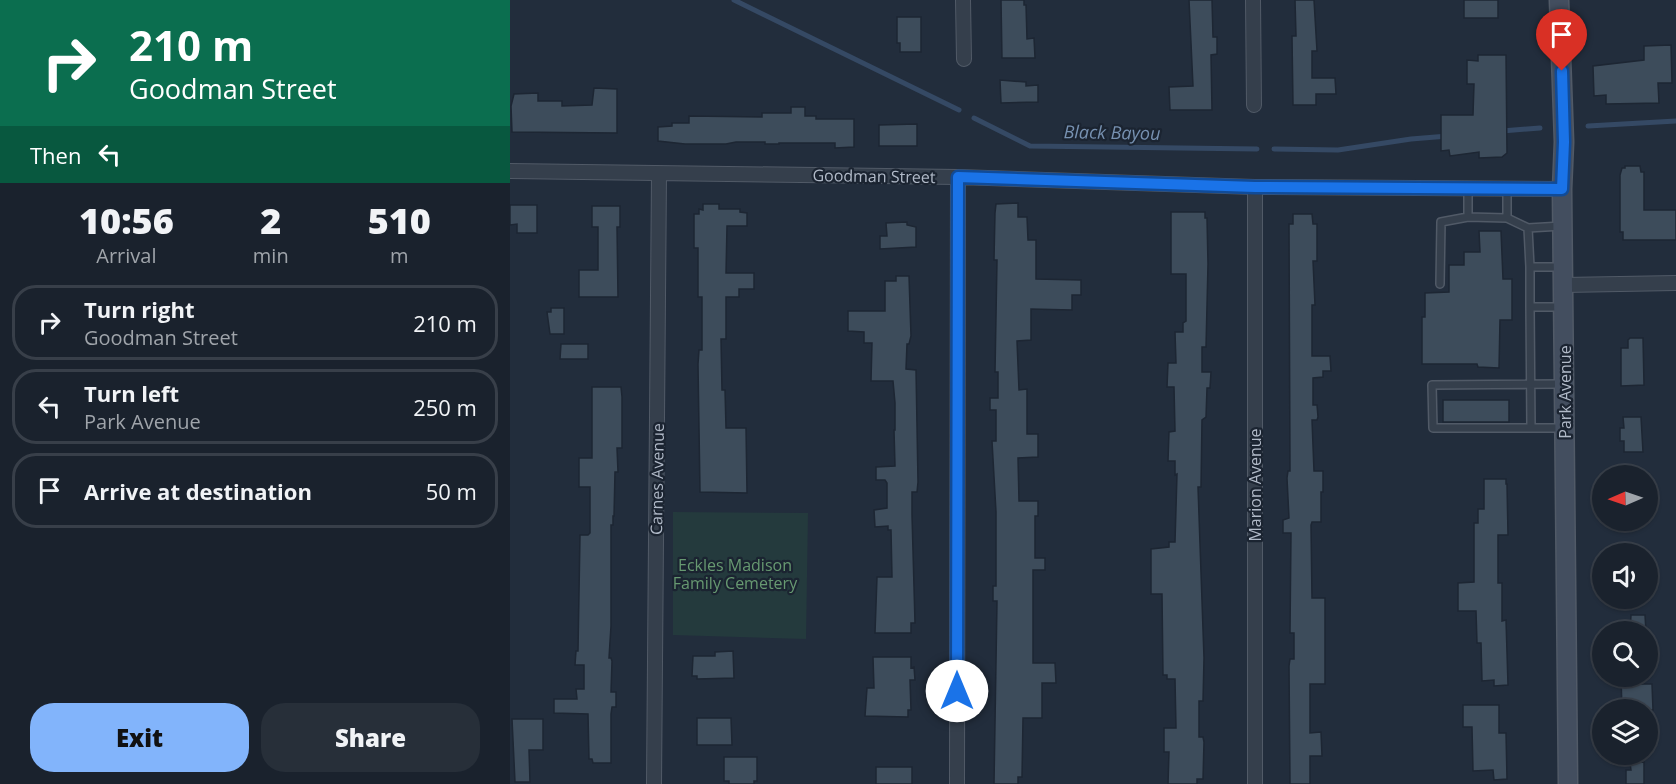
<!DOCTYPE html>
<html lang="en">
<head>
<meta charset="utf-8">
<style>
	:root { --surface:#1a222d; --page:#272f39; --text:#f1f3f6; --muted:#9fa4aa; --line:#383f49; --accent:#82b4fb }
	body { margin:0; font-family:"Open Sans",sans-serif; background:var(--page); color:var(--text); height:100vh; display:flex; flex-direction:column; font-size:22px; white-space:nowrap }
	* { box-sizing:border-box; margin:0 }
	p { font-size:20px; color:var(--muted) }
	.icon { flex:none; width:33px; height:33px; fill:none; stroke:currentColor; stroke-width:2; stroke-linecap:round; stroke-linejoin:round }
	.map { position:relative; flex:1; overflow:hidden }
	.details { display:flex; flex-direction:column; background:var(--surface); width:510px }
	.details>* { flex:none }
	.top-card { background:#0b6e4f; color:#fff; overflow:hidden }
	.needle { width:39px; rotate:268deg }
	.controls { position:absolute; left:1082px; top:465px; display:grid; gap:12px }
	.controls a { display:grid; place-items:center; width:66px; height:66px; border-radius:50%; background:var(--surface); box-shadow:0 2px 4px #0004,0 0 0 2px var(--line); font-size:30px }
	.pin { position:absolute; display:grid; place-items:center; width:51px; height:51px; color:#fff; margin:-62px -26px; border-radius:50% 50% 50% 0; rotate:-45deg; box-shadow:0 0 6px #0007 }
	.pin .icon { rotate:45deg }
	.me { position:absolute; width:66px; margin:-33px; rotate:0deg; stroke-linejoin:round; filter:drop-shadow(0 0 4px #0008) }
	.turn { display:flex; align-items:center; gap:21px; height:126px; padding:0 30px; font-size:27px }
	.turn .icon { width:78px; height:78px; stroke-width:2.5 }
	.turn b { display:block; font-size:42px; line-height:51px }
	.then { display:flex; align-items:center; height:57px; padding:0 30px; background:#0003; gap:12px; font-size:22px }
	.eta { display:flex; justify-content:space-evenly; align-items:center; height:102px; text-align:center }
	.eta b { font-size:36px; font-weight:800; line-height:42px }
	.primary-button { display:flex; gap:12px; margin-top:auto; padding:12px 30px }
	.primary-button a { flex:1; height:69px; border-radius:24px; background:var(--accent); color:#111; font-size:24px; font-weight:800; line-height:69px; text-align:center }
	.primary-button a+a { background:var(--page); color:var(--text) }
	ul { padding:0; list-style:none }
	li { display:flex; align-items:center; gap:18px; height:75px; margin:0 12px 9px; padding:0 18px; border:3px solid var(--line); border-radius:24px }
	li div { flex:1 }
	li b { display:block; font-size:22px }
	li em { font-style:normal }
	main { display:flex; flex:1; min-height:0 }
	.map>svg:first-child { display:block }
</style>
</head>
<body>
<main>
<section class="details">
<div class="top-card">
<div class="turn"><svg class="icon" aria-label="right" viewBox="0 0 24 24"><path d="M7 20v-9h11M14 6l5 5-5 5"/></svg><div><b>210 m</b>Goodman Street</div></div>
<div class="then">Then<svg class="icon" aria-label="left" viewBox="0 0 24 24"><path d="M17 20v-9H6M10 6l-5 5 5 5"/></svg></div>
</div>
<div class="eta">
<div><b>10:56</b><p>Arrival</p></div>
<div><b>2</b><p>min</p></div>
<div><b>510</b><p>m</p></div>
</div>
<ul>
<li><svg class="icon" aria-label="right" viewBox="0 0 24 24"><path d="M7 20v-9h11M14 6l5 5-5 5"/></svg><div><b>Turn right</b><p>Goodman Street</p></div><em>210 m</em></li>
<li><svg class="icon" aria-label="left" viewBox="0 0 24 24"><path d="M17 20v-9H6M10 6l-5 5 5 5"/></svg><div><b>Turn left</b><p>Park Avenue</p></div><em>250 m</em></li>
<li><svg class="icon" aria-label="arrive" viewBox="0 0 24 24"><path d="M6 21V4h12l-3 4 3 4H6"/></svg><div><b>Arrive at destination</b></div><em>50 m</em></li>
</ul>
<div class="primary-button"><a>Exit</a><a>Share</a></div>
</section>
<div class="map">
<svg width="1166" height="784" viewBox="0 0 1166 784">
	<rect width="100%" height="100%" fill="#222d3c"/>
	<path fill="#243a3d" d="M 163,512 L 298,513 L 296,639 L 163,635 Z"/>
	<g fill="none" stroke-linecap="round" stroke-linejoin="round">
		<path stroke="#354964" stroke-width="5" d="M 224,0 L 449,110
			M 464,118 L 520,146 L 747,149
			M 1078,126 L 1166,121
			M 992,131 L 1030,128
			M 764,149 L 828,150 L 901,139 L 938,136"/>
	</g>
	<path fill="#3d4c5b" stroke="#1d2633" stroke-width="1.5" d="M 491,0 L 514,0 L 514,5 L 516,5 L 517,39 L 524,38 L 525,58 L 492,58 Z
		M 679,0 L 702,0 L 703,37 L 707,37 L 707,54 L 701,55 L 702,110 L 660,110 L 659,87 L 683,86 Z
		M 785,0 L 804,0 L 807,51 L 802,51 L 802,78 L 825,78 L 826,94 L 806,94 L 806,105 L 783,105 L 782,36 L 786,36 Z
		M 954,0 L 988,0 L 988,18 L 954,18 Z
		M 387,17 L 411,17 L 411,52 L 390,52 L 390,43 L 387,43 Z
		M 1161,45 L 1162,83 L 1148,83 L 1149,103 L 1096,104 L 1096,95 L 1084,96 L 1083,66 L 1134,60 L 1134,46 Z
		M 968,55 L 996,55 L 997,153 L 992,157 L 969,158 L 969,152 L 940,156 L 939,150 L 931,151 L 931,115 L 963,115 L 964,84 L 957,84 L 957,60 L 968,61 Z
		M 490,80 L 516,82 L 516,86 L 528,85 L 528,102 L 491,103 Z
		M 84,88 L 107,89 L 107,133 L 2,132 L 1,106 L 4,94 L 28,93 L 28,101 L 52,101 L 52,106 L 82,105 Z
		M 281,107 L 295,107 L 295,116 L 306,116 L 306,119 L 344,119 L 344,147 L 325,148 L 325,143 L 269,143 L 269,144 L 255,144 L 255,142 L 226,142 L 216,144 L 175,144 L 148,141 L 148,127 L 162,126 L 162,123 L 179,123 L 179,116 L 252,117 L 252,113 L 281,113 Z
		M 407,124 L 407,146 L 369,146 L 369,125 Z
		M 1115,166 L 1130,166 L 1131,172 L 1134,172 L 1134,210 L 1166,210 L 1166,240 L 1113,240 L 1113,232 L 1110,232 L 1110,175 L 1112,168 L 1115,168 Z
		M 508,203 L 508,217 L 517,217 L 518,240 L 526,240 L 526,279 L 571,280 L 571,295 L 562,295 L 562,310 L 521,309 L 521,340 L 507,341 L 509,390 L 517,389 L 517,434 L 528,434 L 528,457 L 508,458 L 509,501 L 528,501 L 528,516 L 525,516 L 525,558 L 535,558 L 535,570 L 523,570 L 523,663 L 545,663 L 546,683 L 532,683 L 532,718 L 513,718 L 512,777 L 508,777 L 508,784 L 484,784 L 487,601 L 483,601 L 483,586 L 486,586 L 486,512 L 482,441 L 486,441 L 486,410 L 480,410 L 480,398 L 488,398 L 488,372 L 485,372 L 487,260 L 484,260 L 485,213 L 486,204 Z
		M 193,204 L 209,204 L 209,209 L 230,209 L 230,212 L 237,213 L 237,226 L 217,226 L 216,273 L 244,273 L 244,289 L 229,289 L 229,297 L 216,297 L 216,339 L 211,339 L 212,390 L 215,390 L 216,428 L 236,428 L 237,493 L 190,492 L 188,364 L 189,350 L 192,350 L 192,297 L 188,297 L 188,248 L 184,248 L 184,214 L 189,214 L 189,209 L 193,210 Z
		M 0,205 L 27,205 L 27,233 L 7,233 L 7,224 L 0,225 Z
		M 82,206 L 110,206 L 110,227 L 107,227 L 108,297 L 69,297 L 69,270 L 88,270 L 88,227 L 82,227 Z
		M 661,212 L 695,212 L 695,218 L 697,218 L 698,264 L 696,347 L 692,347 L 692,372 L 701,372 L 700,388 L 697,388 L 696,417 L 692,420 L 691,487 L 688,487 L 694,658 L 693,701 L 689,701 L 689,737 L 693,737 L 694,742 L 693,779 L 687,779 L 687,784 L 658,784 L 659,752 L 654,752 L 654,728 L 666,728 L 665,679 L 657,679 L 657,675 L 653,675 L 652,594 L 641,594 L 641,549 L 659,547 L 659,542 L 665,542 L 667,474 L 665,475 L 665,461 L 658,461 L 659,432 L 665,431 L 664,387 L 657,387 L 658,363 L 666,363 L 665,332 L 673,332 L 673,323 L 676,321 L 676,274 L 661,274 Z
		M 783,214 L 802,214 L 803,224 L 807,224 L 807,261 L 803,261 L 805,305 L 802,305 L 802,356 L 820,356 L 821,371 L 813,371 L 813,377 L 803,378 L 803,405 L 807,405 L 808,417 L 807,420 L 802,420 L 804,471 L 813,471 L 813,492 L 811,492 L 811,522 L 802,522 L 801,525 L 802,598 L 815,598 L 815,684 L 800,684 L 800,733 L 811,732 L 812,756 L 800,756 L 800,784 L 780,784 L 779,666 L 780,659 L 784,659 L 784,633 L 780,633 L 781,533 L 773,533 L 773,520 L 779,518 L 777,478 L 778,471 L 780,471 L 779,224 L 783,224 Z
		M 397,222 L 397,225 L 406,227 L 406,247 L 370,249 L 370,236 L 377,236 L 376,223 Z
		M 969,231 L 991,231 L 993,279 L 1002,279 L 1002,320 L 990,320 L 989,368 L 968,367 L 967,364 L 912,364 L 912,317 L 915,317 L 915,293 L 939,292 L 939,265 L 954,265 L 954,252 L 970,252 Z
		M 386,276 L 399,276 L 401,336 L 399,344 L 397,344 L 396,369 L 406,370 L 408,482 L 407,492 L 402,492 L 402,515 L 405,623 L 401,623 L 401,633 L 365,633 L 367,577 L 382,577 L 381,530 L 378,530 L 378,526 L 365,527 L 364,510 L 377,508 L 377,483 L 375,480 L 366,480 L 366,467 L 385,466 L 384,430 L 385,430 L 385,403 L 383,381 L 361,381 L 362,343 L 354,343 L 354,332 L 338,331 L 338,311 L 375,311 L 375,281 L 386,281 Z
		M 41,308 L 54,308 L 54,334 L 40,334 L 37,312 L 41,312 Z
		M 1120,338 L 1133,338 L 1134,385 L 1111,386 L 1111,348 L 1118,348 L 1118,340 Z
		M 51,344 L 78,344 L 78,359 L 50,359 Z
		M 82,387 L 111,387 L 112,397 L 112,448 L 107,448 L 108,472 L 105,472 L 104,516 L 103,516 L 103,525 L 101,525 L 101,626 L 99,658 L 101,658 L 102,661 L 101,692 L 106,692 L 106,707 L 102,707 L 101,714 L 101,763 L 83,763 L 82,759 L 79,759 L 78,714 L 44,713 L 44,699 L 67,699 L 66,689 L 74,689 L 74,665 L 65,665 L 66,651 L 68,651 L 70,535 L 78,535 L 80,533 L 80,487 L 69,487 L 69,458 L 82,458 Z
		M 933,400 L 999,400 L 999,422 L 933,422 Z
		M 1113,417 L 1131,417 L 1133,452 L 1114,452 L 1114,441 L 1110,441 L 1110,428 L 1114,428 Z
		M 974,479 L 996,479 L 996,484 L 997,484 L 998,535 L 988,535 L 988,583 L 992,583 L 992,621 L 996,620 L 998,685 L 984,686 L 984,680 L 972,681 L 971,643 L 967,643 L 966,611 L 948,611 L 948,583 L 964,582 L 964,523 L 968,523 L 968,509 L 974,509 Z
		M 1121,615 L 1135,615 L 1136,632 L 1120,632 Z
		M 223,651 L 224,678 L 187,679 L 187,676 L 182,676 L 183,656 L 205,656 L 205,652 Z
		M 363,657 L 401,657 L 401,668 L 404,667 L 405,680 L 400,680 L 401,710 L 398,710 L 398,717 L 355,716 L 357,688 L 364,688 Z
		M 1111,677 L 1126,677 L 1126,684 L 1142,684 L 1143,710 L 1112,710 Z
		M 953,705 L 989,705 L 989,733 L 996,733 L 997,779 L 984,780 L 983,770 L 963,771 L 962,727 L 953,727 Z
		M 187,718 L 221,718 L 222,745 L 187,745 Z
		M 2,719 L 33,719 L 33,750 L 19,750 L 20,782 L 5,782 Z
		M 214,757 L 247,757 L 247,781 L 244,781 L 244,784 L 219,784 L 219,781 L 214,781 Z
		M 1134,762 L 1134,784 L 1116,784 L 1116,770 L 1121,770 L 1120,763 Z
		M 366,767 L 402,767 L 402,784 L 366,784 Z"/>
	<g fill="none" stroke-linecap="round" stroke-linejoin="round">
		<g stroke="#515a67" stroke-width="10">
			<path id="lane" d="M 958,217 L 958,188
				M 997,218 L 997,189
				M 1018,228 L 1052,226
				M 1020,267 L 1020,307 L 1053,307
				M 930,284 L 931,222 L 958,217 L 997,218 L 1018,228 L 1020,267 L 1051,267
				M 1020,307 L 1021,428 L 923,428 L 922,385 L 1052,384
				M 1021,428 L 1055,428"/>
		</g>
		<g stroke="#515a67" stroke-width="16">
			<path id="street" d="M 453,0 L 454,59
				M 743,0 L 744,105
				M 0,171 L 448,177 L 745,187 L 1052,189
				M 745,187 L 745,784
				M 1054,285 L 1166,283
				M 144,784 L 149,174
				M 447,784 L 448,177"/>
		</g>
		<g stroke="#515a67" stroke-width="21">
			<path id="secondary" d="M 1049,0 L 1054,142 L 1052,189 L 1058,784"/>
		</g>
		<use href="#lane" stroke="#353f4c" stroke-width="7"/>
		<use href="#street" stroke="#353f4c" stroke-width="14"/>
		<use href="#secondary" stroke="#434e5f" stroke-width="18"/>
	</g>
	<g fill="none" stroke-linecap="round" stroke-linejoin="round">
		<g stroke="#114b97" stroke-width="15">
			<path id="route" d="M 447,691 L 448,177 L 745,187 L 1052,189 L 1054,142 L 1052,71"/>
		</g>
		<use href="#route" stroke="#1a73e8" stroke-width="10"/>
	</g>
	<g text-anchor="middle" dominant-baseline="central" stroke-width="4.5" stroke-linejoin="round" paint-order="stroke">
		<g font-size="16" fill="#b1bac8" stroke="#1b2431">
			<text transform="translate(364 176) rotate(1)">Goodman Street</text>
			<text transform="translate(1055 392) rotate(-90)">Park Avenue</text>
			<text transform="translate(147 479) rotate(-89)">Carnes Avenue</text>
			<text transform="translate(745 485) rotate(-90)">Marion Avenue</text>
		</g>
		<g font-size="16" fill="#679971" stroke="#1b2431">
			<text x="225" y="565">Eckles Madison<tspan x="225" dy="18">Family Cemetery</tspan></text>
		</g>
		<g font-size="18" font-style="italic" fill="#7791b1" stroke="#1b2431">
			<text transform="translate(602 132) rotate(1)">Black Bayou</text>
		</g>
	</g>
</svg>
<div class="controls">
<a><svg class="needle" viewBox="-14 -14 28 28"><path d="M0-13l5 13h-10z" fill="#e53935"/><path d="M0 13l5-13h-10z" fill="#9fa4aa"/></svg></a>
<a><svg class="icon" aria-label="sound" viewBox="0 0 24 24"><path d="M4 9h4l5-4v14l-5-4H4zM17 9q2 3 0 6"/></svg></a>
<a><svg class="icon" aria-label="search" viewBox="0 0 24 24"><circle cx="10" cy="10" r="6"/><path d="M15 15l6 6"/></svg></a>
<a><svg class="icon" aria-label="layers" viewBox="0 0 24 24"><path d="M12 4l9 5-9 5-9-5zM3 14l9 5 9-5"/></svg></a>
</div>
<div class="pin" style="left:1052px;top:71px;background:#d93025"><svg class="icon" aria-label="arrive" viewBox="0 0 24 24"><path d="M6 21V4h12l-3 4 3 4H6"/></svg></div>
<svg class="me" style="left:447px;top:691px" viewBox="-20 -20 40 40"><circle r="19" fill="#fff"/><path d="M0-13L10 11 0 6-10 11z" fill="#1a73e8"/></svg>
</div>
</main>
</body>
</html>
